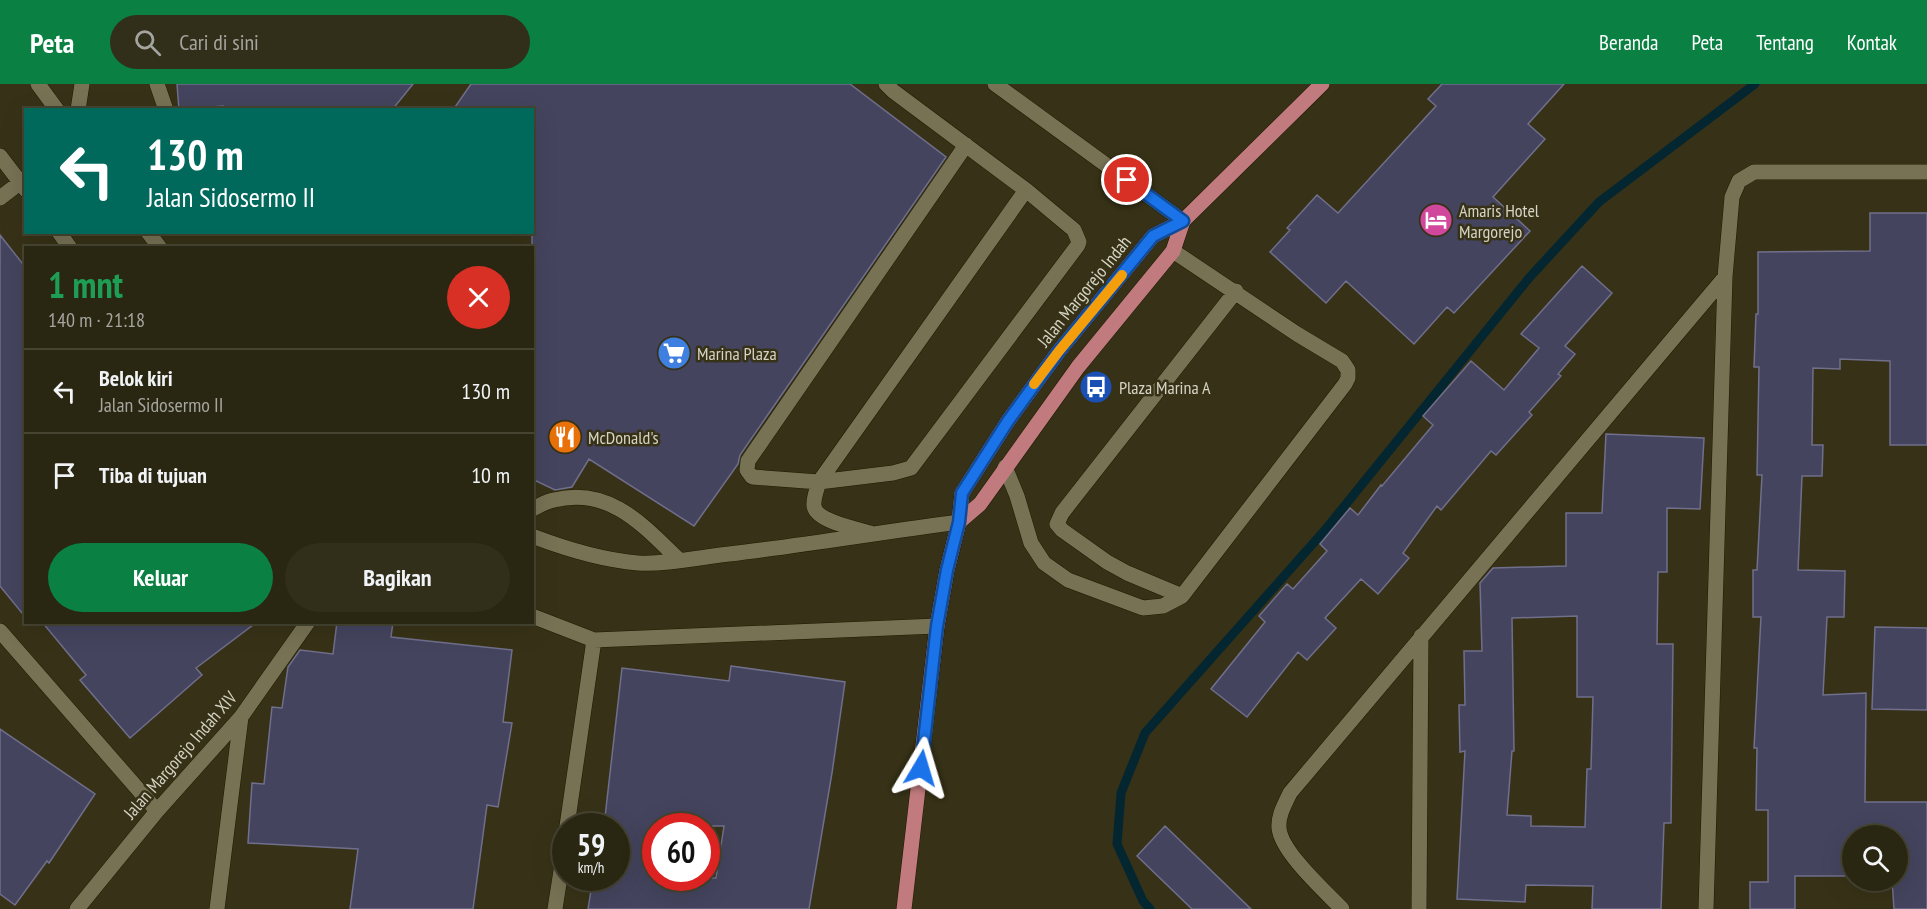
<!DOCTYPE html>
<html lang="id">
<head>
<meta charset="utf-8">
<style>
	:root { --surface:#292611; --page:#312e1a; --text:#f1f3f6; --muted:#a5a59f; --line:#454331; --accent:#0b8043 }
	body { margin:0; font-family:"PT Sans Narrow",sans-serif; background:var(--page); color:var(--text); height:100vh; display:flex; flex-direction:column; font-size:22px; white-space:nowrap }
	* { box-sizing:border-box; margin:0 }
	p { font-size:20px; color:var(--muted) }
	.icon { flex:none; width:33px; height:33px; fill:none; stroke:currentColor; stroke-width:2; stroke-linecap:round; stroke-linejoin:round }
	.map { position:relative; flex:1; overflow:hidden }
	.panel { position:absolute; left:24px; top:162px; width:510px; height:378px; display:flex; flex-direction:column; background:var(--surface); border-radius:0px; box-shadow:0 6px 24px #0002,0 0 0 2px var(--line) }
	.panel>* { flex:none }
	.guide { position:absolute; left:24px; top:24px; width:510px; height:126px; border-radius:0px; box-shadow:0 6px 24px #0002,0 0 0 2px var(--line); background:#00695c; color:#fff; overflow:hidden }
	.buttons { position:absolute; left:1842px; top:741px; display:grid; gap:12px }
	.buttons a { display:grid; place-items:center; width:66px; height:66px; border-radius:50%; background:var(--surface); box-shadow:0 6px 24px #0002,0 0 0 2px var(--line); font-size:30px }
	.speed { position:absolute; left:552px; top:729px; display:flex; gap:12px; font-size:30px; font-weight:700; text-align:center }
	.speed>* { display:grid; place-content:center; width:78px; height:78px; border-radius:50%; background:var(--surface); box-shadow:0 6px 24px #0002,0 0 0 2px var(--line); line-height:1 }
	.speed small { font-size:15px; font-weight:400 }
	.speed .limit { border:9px solid #d22; background:#fff; color:#111 }
	.pin { position:absolute; display:grid; place-items:center; width:51px; height:51px; color:#fff; margin:-26px; border:3px solid #fff; border-radius:50%; box-shadow:0 2px 6px #0007 }
	.me { position:absolute; width:66px; margin:-33px; rotate:7deg; stroke-linejoin:round; filter:drop-shadow(0 0 4px #0008) }
	.turn { display:flex; align-items:center; gap:21px; height:126px; padding:0 24px; font-size:27px }
	.turn .icon { width:78px; height:78px; stroke-width:2.5 }
	.turn b { display:block; font-size:42px; line-height:51px }
	.round { display:grid; place-items:center; flex:none; width:63px; height:63px; border-radius:32px; background:var(--page) }
	.overview { display:flex; align-items:center; justify-content:space-between; height:102px; padding:0 24px }
	h1 { font-size:36px; font-weight:700; line-height:45px; color:#1e9e55 }
	.action { display:flex; gap:12px; margin-top:auto; padding:12px 24px }
	.action a { flex:1; height:69px; border-radius:36px; background:var(--accent); color:#fff; font-size:24px; font-weight:700; line-height:69px; text-align:center }
	.action a+a { background:var(--page); color:var(--text) }
	ul { padding:0; list-style:none }
	li { display:flex; align-items:center; gap:18px; height:84px; padding:0 24px; border-top:2px solid var(--line) }
	li div { flex:1 }
	li b { display:block; font-size:22px }
	li em { font-style:normal }
	header { display:flex; align-items:center; gap:36px; box-sizing:border-box; height:84px; padding:0 30px; background:var(--accent); color:#fff }
	header strong { font-size:28px }
	nav { display:flex; gap:33px; margin-inline-start:auto; font-size:21px }
	.search { width:420px; height:54px; background:var(--page); display:flex; align-items:center; gap:15px; box-sizing:border-box; padding:0 21px; border-radius:33px; color:var(--muted); font-size:22px }
	.map>svg:first-child { display:block }
</style>
</head>
<body>
<header>
<strong>Peta</strong>
<div class="search"><svg class="icon" aria-label="search" viewBox="0 0 24 24"><circle cx="10" cy="10" r="6"/><path d="M15 15l6 6"/></svg>Cari di sini</div>
<nav><a>Beranda</a><a>Peta</a><a>Tentang</a><a>Kontak</a></nav>
</header>
<div class="map">
<svg width="1927" height="825" viewBox="0 0 1927 825">
	<rect width="100%" height="100%" fill="#373217"/>
	<g fill="none" stroke-linecap="round" stroke-linejoin="round">
		<path stroke="#032631" stroke-width="9" d="M 1150,825 L 1143,817 L 1117,760 L 1121,709 L 1145,649 L 1325,446 L 1529,194 L 1599,118 L 1755,0"/>
	</g>
	<path fill="#44445e" stroke="#706f8c" stroke-width="1.5" fill-rule="evenodd" d="M 177,0 L 413,0 L 392,26 L 223,26 L 223,22 L 179,26 Z
		M 471,0 L 850,0 L 946,73 L 740,371 L 738,380 L 694,442 L 589,375 L 572,403 L 555,406 L 532,395 L 532,26 L 453,26 Z
		M 1442,0 L 1564,0 L 1528,40 L 1545,55 L 1493,113 L 1530,147 L 1454,229 L 1447,223 L 1414,260 L 1346,197 L 1326,219 L 1270,168 L 1290,146 L 1287,144 L 1317,111 L 1338,129 L 1436,22 L 1428,15 Z
		M 1870,129 L 1927,129 L 1927,361 L 1890,361 L 1890,277 L 1840,275 L 1840,285 L 1813,284 L 1812,361 L 1823,361 L 1822,392 L 1802,392 L 1798,486 L 1845,487 L 1844,533 L 1827,533 L 1823,611 L 1866,609 L 1865,718 L 1927,718 L 1927,825 L 1894,825 L 1892,796 L 1898,796 L 1898,752 L 1852,752 L 1852,792 L 1795,792 L 1795,825 L 1750,825 L 1750,798 L 1768,798 L 1768,726 L 1756,726 L 1757,664 L 1754,664 L 1761,533 L 1753,533 L 1753,486 L 1757,486 L 1762,391 L 1757,391 L 1759,283 L 1754,283 L 1756,230 L 1758,230 L 1758,168 L 1870,167 Z
		M 0,151 L 26,184 L 26,534 L 0,502 Z
		M 1582,182 L 1612,209 L 1565,262 L 1575,270 L 1558,290 L 1561,292 L 1529,328 L 1532,331 L 1496,371 L 1491,367 L 1441,426 L 1437,422 L 1403,469 L 1409,474 L 1378,510 L 1361,495 L 1325,534 L 1336,544 L 1307,576 L 1298,568 L 1247,633 L 1211,605 L 1265,538 L 1259,532 L 1287,500 L 1293,505 L 1327,467 L 1320,460 L 1350,424 L 1358,431 L 1381,401 L 1382,402 L 1433,341 L 1423,332 L 1471,277 L 1504,306 L 1539,264 L 1521,250 Z
		M 1606,350 L 1704,354 L 1700,425 L 1667,424 L 1667,488 L 1658,488 L 1657,560 L 1673,560 L 1671,739 L 1664,739 L 1661,825 L 1592,825 L 1593,802 L 1526,801 L 1525,818 L 1457,815 L 1465,667 L 1460,668 L 1459,621 L 1465,621 L 1464,567 L 1482,567 L 1480,499 L 1493,484 L 1566,482 L 1566,429 L 1602,429 ZM 1577,532 L 1577,613 L 1593,613 L 1591,685 L 1587,685 L 1585,743 L 1531,742 L 1531,732 L 1507,731 L 1512,667 L 1514,667 L 1512,534 Z
		M 42,538 L 257,538 L 196,584 L 202,591 L 130,654 L 80,596 L 86,591 Z
		M 337,538 L 393,538 L 391,553 L 512,566 L 503,638 L 512,639 L 498,723 L 487,721 L 473,825 L 350,825 L 358,765 L 248,759 L 252,699 L 264,700 L 272,623 L 282,624 L 288,583 L 300,566 L 333,570 Z
		M 1875,543 L 1927,544 L 1927,626 L 1872,625 Z
		M 731,582 L 845,598 L 832,689 L 809,825 L 588,825 L 593,794 L 616,794 L 616,742 L 604,742 L 622,584 L 729,597 ZM 656,742 L 724,742 L 716,794 L 656,794 Z
		M 0,645 L 95,710 L 49,779 L 47,777 L 15,821 L 0,810 Z
		M 1165,742 L 1251,825 L 1192,825 L 1137,772 Z"/>
	<g fill="none" stroke-linecap="round" stroke-linejoin="round">
		<g stroke="#1e1a01" stroke-width="16">
			<path id="minor" d="M 38,0 L 57,26
				M 157,0 L 166,26
				M 886,0 L 893,7 L 1026,106 L 1074,146 L 1079,158 L 1078,161 L 911,384 L 893,389 L 819,398 L 752,393 L 747,386 L 748,377 L 966,61
				M 995,0 L 1183,137
				M 78,26 L 82,0
				M 0,72 L 26,106
				M 0,114 L 26,94
				M 59,148 L 70,164
				M 148,148 L 160,164
				M 1005,383 L 1017,412 L 1031,459 L 1044,479 L 1068,496 L 1143,524 L 1163,522 L 1182,512 L 1345,300 L 1348,294 L 1348,286 L 1342,277 L 1297,250 L 1173,167
				M 532,425 C 539,422 547,417 554,416 C 609,402 643,441 679,476
				M 870,449 C 857,445 816,437 814,422 C 813,415 817,405 819,398 L 1026,106
				M 532,452 C 566,465 602,476 638,479 C 664,481 702,473 729,470 C 806,461 882,448 959,438
				M 1182,512 L 1127,489 L 1107,478 L 1062,446 L 1057,440 L 1062,429 L 1236,207
				M 532,532 L 594,556 L 937,542
				M 0,547 L 157,727
				M 567,742 L 594,556
				M 77,825 L 157,727 L 241,633 L 308,538
				M 217,825 L 241,633
				M 555,825 L 566,755
				M 1342,825 C 1325,807 1281,768 1279,744 C 1278,731 1285,720 1290,709 L 1725,193
				M 1419,825 L 1421,552
				M 1706,825 L 1725,193 L 1732,113 L 1739,97 L 1754,88 L 1927,88"/>
		</g>
		<g stroke="#1e1a01" stroke-width="16">
			<path id="major" d="M 959,438 L 980,420 L 1078,283 L 1173,167 L 1183,137
				M 904,825 L 937,542 L 947,486 L 959,438 L 962,409 L 1008,337 L 1059,267 L 1153,152 L 1183,137 L 1322,0"/>
		</g>
		<use href="#minor" stroke="#777254" stroke-width="15"/>
		<use href="#major" stroke="#c17b7e" stroke-width="15"/>
	</g>
	<g fill="none" stroke-linecap="round" stroke-linejoin="round">
		<g stroke="#114b97" stroke-width="15">
			<path id="route" d="M 921,684 L 937,542 L 947,486 L 959,438 L 962,409 L 1008,337 L 1059,267 L 1153,152 L 1183,137 L 1127,96"/>
		</g>
		<use href="#route" stroke="#1a73e8" stroke-width="10"/>
		<path stroke="#f59e0b" stroke-width="10" d="M 1034,300 L 1059,267 L 1122,191"/>
	</g>
	<defs>
		<g id="hotel-disc" transform="scale(1.725)"><circle r="9.5" fill="#d1479c" stroke="#373217"/><path d="M-6-4.5h1.5V1H6V5H4.5V3h-9V5H-6ZM-4 0a1.8 1.8 0 1 1 3.6 0ZM.5 0V-2.5h3Q6-2.5 6 0Z" fill="#fff"/></g>
		<g id="supermarket-disc" transform="scale(1.725)"><circle r="9.5" fill="#3f7fe0" stroke="#373217"/><path d="M-6-5.5h2.5l.6 2H6L4.5 2H-2.5L-4.4-4H-6ZM-1.5 3.2a1.3 1.3 0 1 0 .1 0ZM3 3.2a1.3 1.3 0 1 0 .1 0Z" fill="#fff"/></g>
		<g id="bus-disc" transform="scale(1.725)"><circle r="9.5" fill="#1a4fb4" stroke="#373217"/><path d="M-5-6H5V4H4V6H2V4H-2V6H-4V4H-5ZM-3.5-4V0h7V-4ZM-3.5 1.2v1.5H-2V1.2ZM2 1.2v1.5H3.5V1.2Z" fill="#fff"/></g>
		<g id="restaurant-disc" transform="scale(1.725)"><circle r="9.5" fill="#e8710a" stroke="#373217"/><path d="M-5-6h1v4h1v-4h1v4h1v-4h1v5L-1.5 .5V6h-2V.5L-5-1ZM5-6V6H3V1.5H1.5Q1.5-4 5-6Z" fill="#fff"/></g>
	</defs>
	<g fill-rule="evenodd">
		<use href="#hotel-disc" x="1436" y="136"/>
		<use href="#supermarket-disc" x="674" y="269"/>
		<use href="#bus-disc" x="1096" y="303"/>
		<use href="#restaurant-disc" x="565" y="353"/>
	</g>
	<g text-anchor="middle" dominant-baseline="central" stroke-width="5" stroke-linejoin="round" paint-order="stroke">
		<g font-size="18" fill="#d5d3c3" stroke="#373217" text-anchor="start">
			<text x="1459" y="126">Amaris Hotel<tspan x="1459" dy="21">Margorejo</tspan></text>
			<text x="697" y="269">Marina Plaza</text>
			<text x="1119" y="303">Plaza Marina A</text>
			<text x="588" y="353">McDonald's</text>
		</g>
		<g font-size="18" fill="#d5d3c3" stroke="#373217">
			<text transform="translate(1084 207) rotate(-51)">Jalan Margorejo Indah</text>
			<text transform="translate(180 671) rotate(-49)">Jalan Margorejo Indah XIV</text>
		</g>
	</g>
</svg>
<div class="buttons">
<a><svg class="icon" aria-label="search" viewBox="0 0 24 24"><circle cx="10" cy="10" r="6"/><path d="M15 15l6 6"/></svg></a>
</div>
<div class="speed"><div>59<small>km/h</small></div><div class="limit">60</div></div>
<div class="pin" style="left:1127px;top:96px;background:#d93025"><svg class="icon" aria-label="arrive" viewBox="0 0 24 24"><path d="M6 21V4h12l-3 4 3 4H6"/></svg></div>
<svg class="me" style="left:921px;top:684px" viewBox="-20 -20 40 40"><path d="M0-17L14 15 0 8-14 15z" fill="#1a73e8" stroke="#fff" stroke-width="4"/></svg>
<div class="guide">
<div class="turn"><svg class="icon" aria-label="left" viewBox="0 0 24 24"><path d="M17 20v-9H6M10 6l-5 5 5 5"/></svg><div><b>130 m</b>Jalan Sidosermo II</div></div>
</div>
<section class="panel">
<div class="overview"><div><h1>1 mnt</h1><p>140 m · 21:18</p></div><a class="round" style="background:#d93025;color:#fff"><svg class="icon" aria-label="close" viewBox="0 0 24 24"><path d="M6 6l12 12M18 6L6 18"/></svg></a></div>
<ul>
<li><svg class="icon" aria-label="left" viewBox="0 0 24 24"><path d="M17 20v-9H6M10 6l-5 5 5 5"/></svg><div><b>Belok kiri</b><p>Jalan Sidosermo II</p></div><em>130 m</em></li>
<li><svg class="icon" aria-label="arrive" viewBox="0 0 24 24"><path d="M6 21V4h12l-3 4 3 4H6"/></svg><div><b>Tiba di tujuan</b></div><em>10 m</em></li>
</ul>
<div class="action"><a>Keluar</a><a>Bagikan</a></div>
</section>
</div>
</body>
</html>
